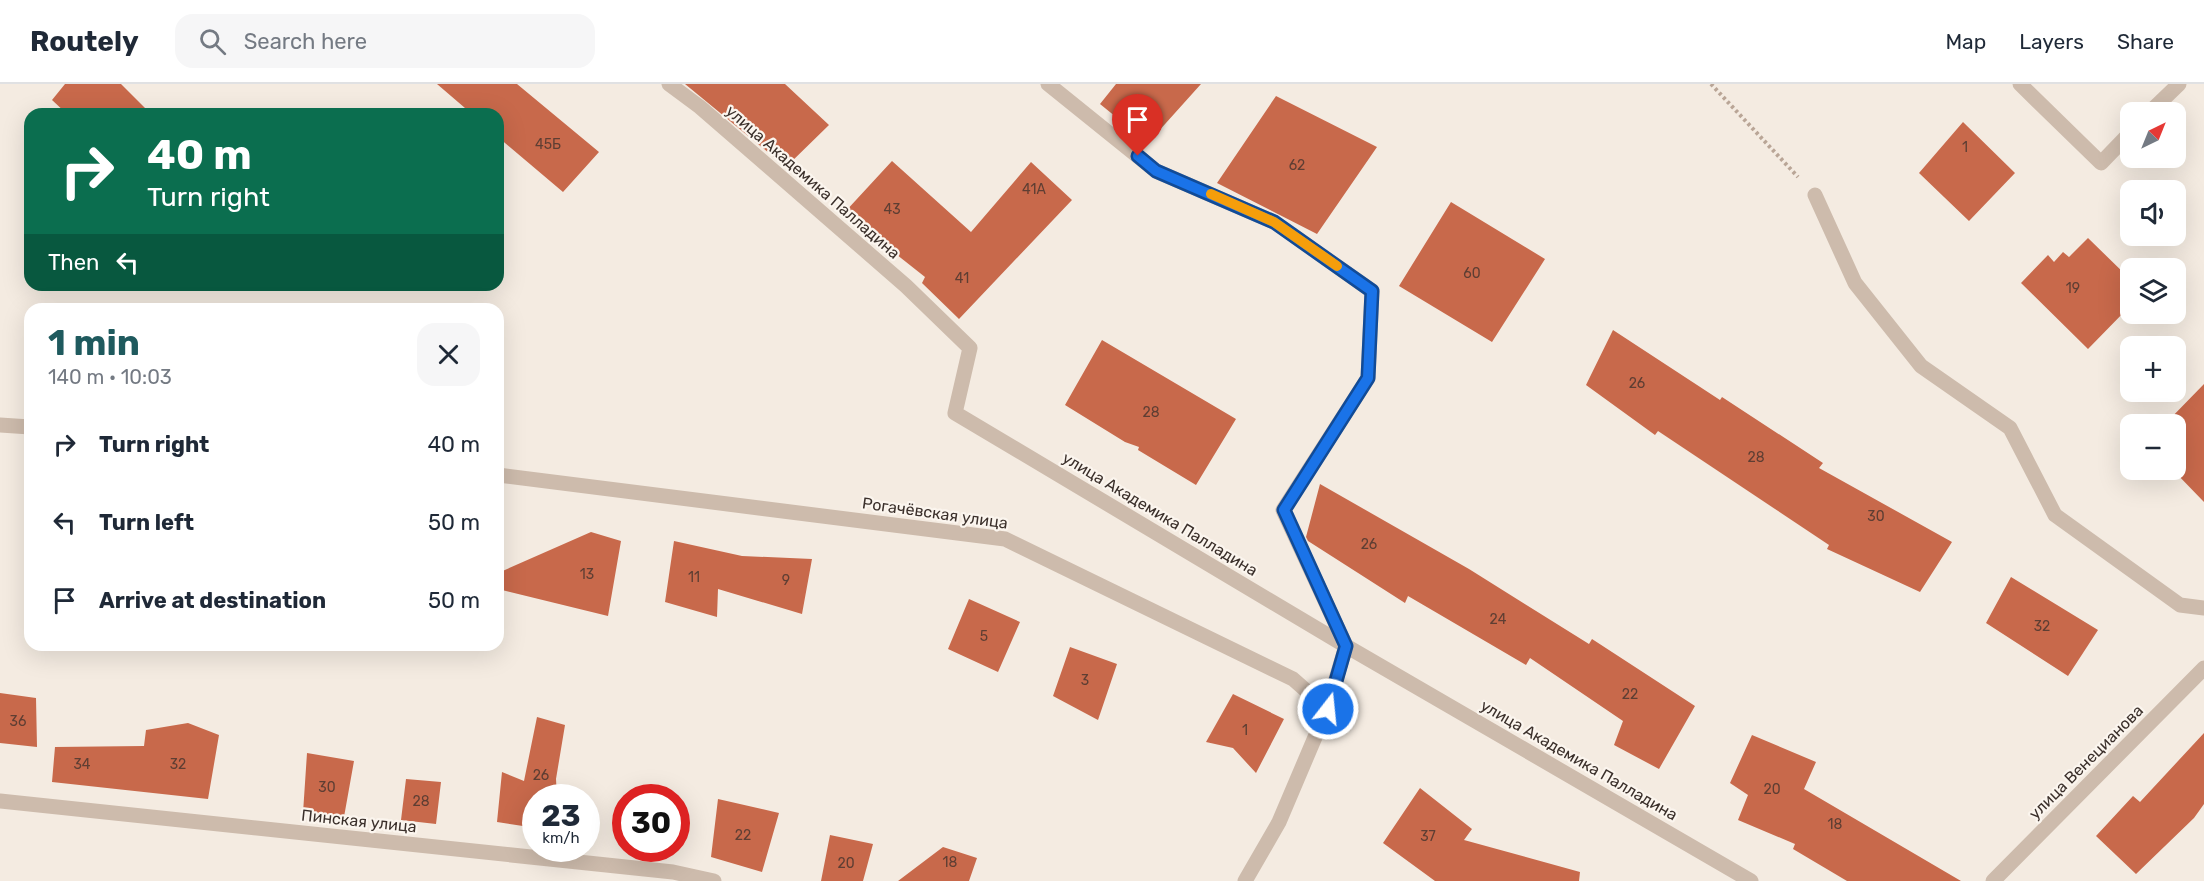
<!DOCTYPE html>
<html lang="en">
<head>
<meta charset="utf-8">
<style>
	:root { --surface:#fff; --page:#f6f6f7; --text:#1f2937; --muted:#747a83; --line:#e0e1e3; --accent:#1f5a5e }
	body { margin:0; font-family:Rubik,sans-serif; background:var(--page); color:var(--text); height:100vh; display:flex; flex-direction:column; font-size:22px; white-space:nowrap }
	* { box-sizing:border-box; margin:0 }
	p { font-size:20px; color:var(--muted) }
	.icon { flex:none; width:33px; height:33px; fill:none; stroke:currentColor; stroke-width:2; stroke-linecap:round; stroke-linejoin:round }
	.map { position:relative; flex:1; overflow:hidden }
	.details { position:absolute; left:24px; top:219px; width:480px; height:348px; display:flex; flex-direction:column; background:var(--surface); border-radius:18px; box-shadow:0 6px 24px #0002 }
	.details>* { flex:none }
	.guide { position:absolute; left:24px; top:24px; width:480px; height:183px; border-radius:18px; box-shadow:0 6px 24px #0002; background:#0b6e4f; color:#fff; overflow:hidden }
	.needle { width:39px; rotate:43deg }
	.controls { position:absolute; left:2120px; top:18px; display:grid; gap:12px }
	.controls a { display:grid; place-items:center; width:66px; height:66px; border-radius:12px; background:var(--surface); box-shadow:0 6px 24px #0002; font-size:30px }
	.speed { position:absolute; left:522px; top:700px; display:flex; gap:12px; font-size:30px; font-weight:700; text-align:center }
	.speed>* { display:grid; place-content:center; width:78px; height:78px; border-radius:50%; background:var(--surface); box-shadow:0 6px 24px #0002; line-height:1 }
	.speed small { font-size:15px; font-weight:400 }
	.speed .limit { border:9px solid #d22; background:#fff; color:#111 }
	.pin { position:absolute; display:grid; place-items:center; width:51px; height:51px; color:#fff; margin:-62px -26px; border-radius:50% 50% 50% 0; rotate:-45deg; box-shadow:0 0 6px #0007 }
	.pin .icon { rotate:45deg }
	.me { position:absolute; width:66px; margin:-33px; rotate:16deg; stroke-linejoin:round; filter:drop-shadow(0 0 4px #0008) }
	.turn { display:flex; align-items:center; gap:21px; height:126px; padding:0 24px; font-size:27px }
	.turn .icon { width:78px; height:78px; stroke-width:2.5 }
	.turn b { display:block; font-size:42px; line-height:51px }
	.then { display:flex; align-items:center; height:57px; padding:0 24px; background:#0003; gap:12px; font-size:22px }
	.round { display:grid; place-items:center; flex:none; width:63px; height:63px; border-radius:18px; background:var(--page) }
	.headline { display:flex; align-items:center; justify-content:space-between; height:102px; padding:0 24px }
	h1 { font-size:36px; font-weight:700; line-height:45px; color:var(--accent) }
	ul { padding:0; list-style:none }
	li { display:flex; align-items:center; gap:18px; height:78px; padding:0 24px }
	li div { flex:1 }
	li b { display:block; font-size:22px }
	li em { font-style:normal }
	header { display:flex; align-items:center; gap:36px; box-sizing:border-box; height:84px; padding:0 30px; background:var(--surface); border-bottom:2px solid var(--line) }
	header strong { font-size:28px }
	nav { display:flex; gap:33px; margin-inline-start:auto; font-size:21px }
	.search { width:420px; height:54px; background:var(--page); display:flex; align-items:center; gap:15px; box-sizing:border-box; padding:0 21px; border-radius:18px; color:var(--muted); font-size:22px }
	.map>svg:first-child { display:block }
</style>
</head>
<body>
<header>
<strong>Routely</strong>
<div class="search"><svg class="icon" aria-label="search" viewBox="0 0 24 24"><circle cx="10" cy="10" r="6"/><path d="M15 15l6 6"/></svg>Search here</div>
<nav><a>Map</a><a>Layers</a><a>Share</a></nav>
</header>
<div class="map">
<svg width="2204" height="797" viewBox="0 0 2204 797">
	<rect width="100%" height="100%" fill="#f4ebe1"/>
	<path fill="#c8694b" d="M 65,0 L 121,0 L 151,30 L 67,30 L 52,16 Z
		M 437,0 L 517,0 L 599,68 L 563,108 L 498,53 L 498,30 L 472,30 Z
		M 685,0 L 785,0 L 829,41 L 786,83 Z
		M 1116,0 L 1201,0 L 1148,59 L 1100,20 Z
		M 1276,12 L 1377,63 L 1317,150 L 1217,99 Z
		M 1963,38 L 2015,89 L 1969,137 L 1919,89 Z
		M 892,77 L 971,148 L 1031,78 L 1072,116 L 959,235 L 922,199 L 925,193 L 844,129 Z
		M 1451,118 L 1545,175 L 1492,258 L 1399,202 Z
		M 2088,154 L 2130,195 L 2130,222 L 2088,265 L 2021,199 L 2048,171 L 2054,178 L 2063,168 L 2069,173 Z
		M 1613,246 L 1720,316 L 1722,313 L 1823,379 L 1819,384 L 1952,458 L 1920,508 L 1827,465 L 1829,461 L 1658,347 L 1655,351 L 1586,301 Z
		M 1102,256 L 1236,335 L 1196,401 L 1138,366 L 1139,363 L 1125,358 L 1065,321 Z
		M 2204,300 L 2204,418 L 2173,386 L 2175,340 L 2165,340 Z
		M 1320,400 L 1469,485 L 1589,560 L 1592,555 L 1695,622 L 1659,685 L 1614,661 L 1623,637 L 1530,574 L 1526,581 L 1408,512 L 1405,519 L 1308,457 L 1306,453 Z
		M 591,448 L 621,457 L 608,532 L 498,505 L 498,489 Z
		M 674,457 L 742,472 L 812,475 L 802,530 L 718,505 L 717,533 L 665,518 Z
		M 2011,493 L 2098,546 L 2068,592 L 1986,539 Z
		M 969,515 L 1020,538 L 998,588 L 948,565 Z
		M 1070,563 L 1117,580 L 1098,636 L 1053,612 Z
		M 0,609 L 36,614 L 37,663 L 0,659 Z
		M 1233,610 L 1284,635 L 1256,689 L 1233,664 L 1206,658 Z
		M 537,633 L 565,641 L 556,695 L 557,714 L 536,714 L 536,744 L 497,738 L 502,688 L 524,697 Z
		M 188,639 L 219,651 L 208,715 L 52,698 L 55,663 L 144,662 L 146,646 Z
		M 2204,649 L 2204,720 L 2194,734 L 2136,790 L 2096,752 L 2133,712 L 2140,718 Z
		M 1752,651 L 1816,678 L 1804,705 L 1961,797 L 1847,797 L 1793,765 L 1795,760 L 1738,736 L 1748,711 L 1730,699 Z
		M 307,669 L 354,677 L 344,733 L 303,729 Z
		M 406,695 L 441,698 L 436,740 L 401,736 Z
		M 1420,704 L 1472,745 L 1464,756 L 1580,788 L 1579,797 L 1435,797 L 1383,759 Z
		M 718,715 L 779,729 L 762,788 L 711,773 Z
		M 830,751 L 873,760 L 863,797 L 821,797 Z
		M 943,763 L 977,774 L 969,797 L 898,797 Z"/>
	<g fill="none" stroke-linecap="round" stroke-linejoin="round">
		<path stroke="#b9a596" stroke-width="4" stroke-dasharray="3 3" stroke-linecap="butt" d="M 1711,0 L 1798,93"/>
		<path stroke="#cdbbac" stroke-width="15" d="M 669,0 L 700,23 L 906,202 L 970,264 L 955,329 L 1346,562 L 1751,797
			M 1048,0 L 1156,87 L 1274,138 L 1372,207 L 1368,294 L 1283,426 L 1346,562 L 1327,625 L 1279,738 L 1245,797
			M 2020,0 L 2101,79 L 2130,49
			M 2150,28 L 2179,0
			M 1815,111 L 1855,199 L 1921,282 L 2010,344 L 2055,431 L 2180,521 L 2204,524
			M 0,341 L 30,343
			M 498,391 L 1005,455 L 1293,595 L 1327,625
			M 0,717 L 673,788 L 714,797
			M 1993,797 L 2204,584"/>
	</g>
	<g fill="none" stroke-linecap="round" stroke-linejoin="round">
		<g stroke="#114b97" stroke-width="15">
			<path id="route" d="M 1138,72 L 1156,87 L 1274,138 L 1372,207 L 1368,294 L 1284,426 L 1346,562 L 1328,625"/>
		</g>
		<use href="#route" stroke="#1a73e8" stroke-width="10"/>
		<path stroke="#f59e0b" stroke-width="10" d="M 1211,110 L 1274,138 L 1337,182"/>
	</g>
	<g text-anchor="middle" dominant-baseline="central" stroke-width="4.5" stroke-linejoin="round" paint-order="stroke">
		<g font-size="14" fill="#5e3e33">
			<text x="548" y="60">45Б</text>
			<text x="1965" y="63">1</text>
			<text x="1297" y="81">62</text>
			<text x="1034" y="105">41А</text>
			<text x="892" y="125">43</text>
			<text x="1472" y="189">60</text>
			<text x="962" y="194">41</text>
			<text x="2073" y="204">19</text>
			<text x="1637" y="299">26</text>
			<text x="1151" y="328">28</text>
			<text x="1756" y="373">28</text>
			<text x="1876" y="432">30</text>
			<text x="1369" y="460">26</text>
			<text x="587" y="490">13</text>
			<text x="694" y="493">11</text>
			<text x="786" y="496">9</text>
			<text x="1498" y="535">24</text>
			<text x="2042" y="542">32</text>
			<text x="984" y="552">5</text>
			<text x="1085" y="596">3</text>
			<text x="1630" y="610">22</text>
			<text x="18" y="637">36</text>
			<text x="1245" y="646">1</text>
			<text x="82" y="680">34</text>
			<text x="178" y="680">32</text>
			<text x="541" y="691">26</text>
			<text x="327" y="703">30</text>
			<text x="1772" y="705">20</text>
			<text x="421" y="717">28</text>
			<text x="1835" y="740">18</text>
			<text x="743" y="751">22</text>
			<text x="1428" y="752">37</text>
			<text x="950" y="778">18</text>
			<text x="846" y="779">20</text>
		</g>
		<g font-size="16" fill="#3b302b" stroke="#fbf5ee">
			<text transform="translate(813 98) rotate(41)">улица Академика Палладина</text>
			<text transform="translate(935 429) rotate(8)">Рогачёвская улица</text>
			<text transform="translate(1160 430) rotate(31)">улица Академика Палладина</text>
			<text transform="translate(1579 676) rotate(30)">улица Академика Палладина</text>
			<text transform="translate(2086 678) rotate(-45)">улица Венецианова</text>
			<text transform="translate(359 737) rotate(6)">Пинская улица</text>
		</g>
	</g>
</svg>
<div class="controls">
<a><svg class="needle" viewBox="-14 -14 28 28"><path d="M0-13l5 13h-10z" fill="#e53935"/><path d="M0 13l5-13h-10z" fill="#747a83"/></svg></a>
<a><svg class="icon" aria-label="sound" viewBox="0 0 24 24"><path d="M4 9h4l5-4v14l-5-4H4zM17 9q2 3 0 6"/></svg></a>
<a><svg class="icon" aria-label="layers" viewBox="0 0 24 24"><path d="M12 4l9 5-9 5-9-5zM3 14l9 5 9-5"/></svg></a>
<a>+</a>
<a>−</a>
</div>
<div class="speed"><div>23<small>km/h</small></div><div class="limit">30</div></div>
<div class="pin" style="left:1138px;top:72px;background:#d93025"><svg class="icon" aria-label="arrive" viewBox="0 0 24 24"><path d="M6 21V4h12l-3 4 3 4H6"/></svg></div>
<svg class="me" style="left:1328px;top:625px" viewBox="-20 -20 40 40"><circle r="17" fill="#1a73e8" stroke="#fff" stroke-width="3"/><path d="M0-11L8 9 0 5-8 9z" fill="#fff"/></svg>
<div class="guide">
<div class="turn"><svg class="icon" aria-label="right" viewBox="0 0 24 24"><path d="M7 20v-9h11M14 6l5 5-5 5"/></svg><div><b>40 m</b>Turn right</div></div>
<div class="then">Then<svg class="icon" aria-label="left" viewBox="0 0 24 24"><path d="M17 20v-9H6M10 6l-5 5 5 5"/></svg></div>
</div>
<section class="details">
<div class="headline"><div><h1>1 min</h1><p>140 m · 10:03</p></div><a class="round"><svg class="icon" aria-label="close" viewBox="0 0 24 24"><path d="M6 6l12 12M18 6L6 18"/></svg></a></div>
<ul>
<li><svg class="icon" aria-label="right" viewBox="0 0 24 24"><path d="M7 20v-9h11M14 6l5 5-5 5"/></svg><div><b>Turn right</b></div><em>40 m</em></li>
<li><svg class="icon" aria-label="left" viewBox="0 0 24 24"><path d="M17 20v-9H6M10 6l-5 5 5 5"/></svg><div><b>Turn left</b></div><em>50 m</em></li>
<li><svg class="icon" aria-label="arrive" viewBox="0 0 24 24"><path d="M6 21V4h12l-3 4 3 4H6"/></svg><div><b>Arrive at destination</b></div><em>50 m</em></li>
</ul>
</section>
</div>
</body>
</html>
